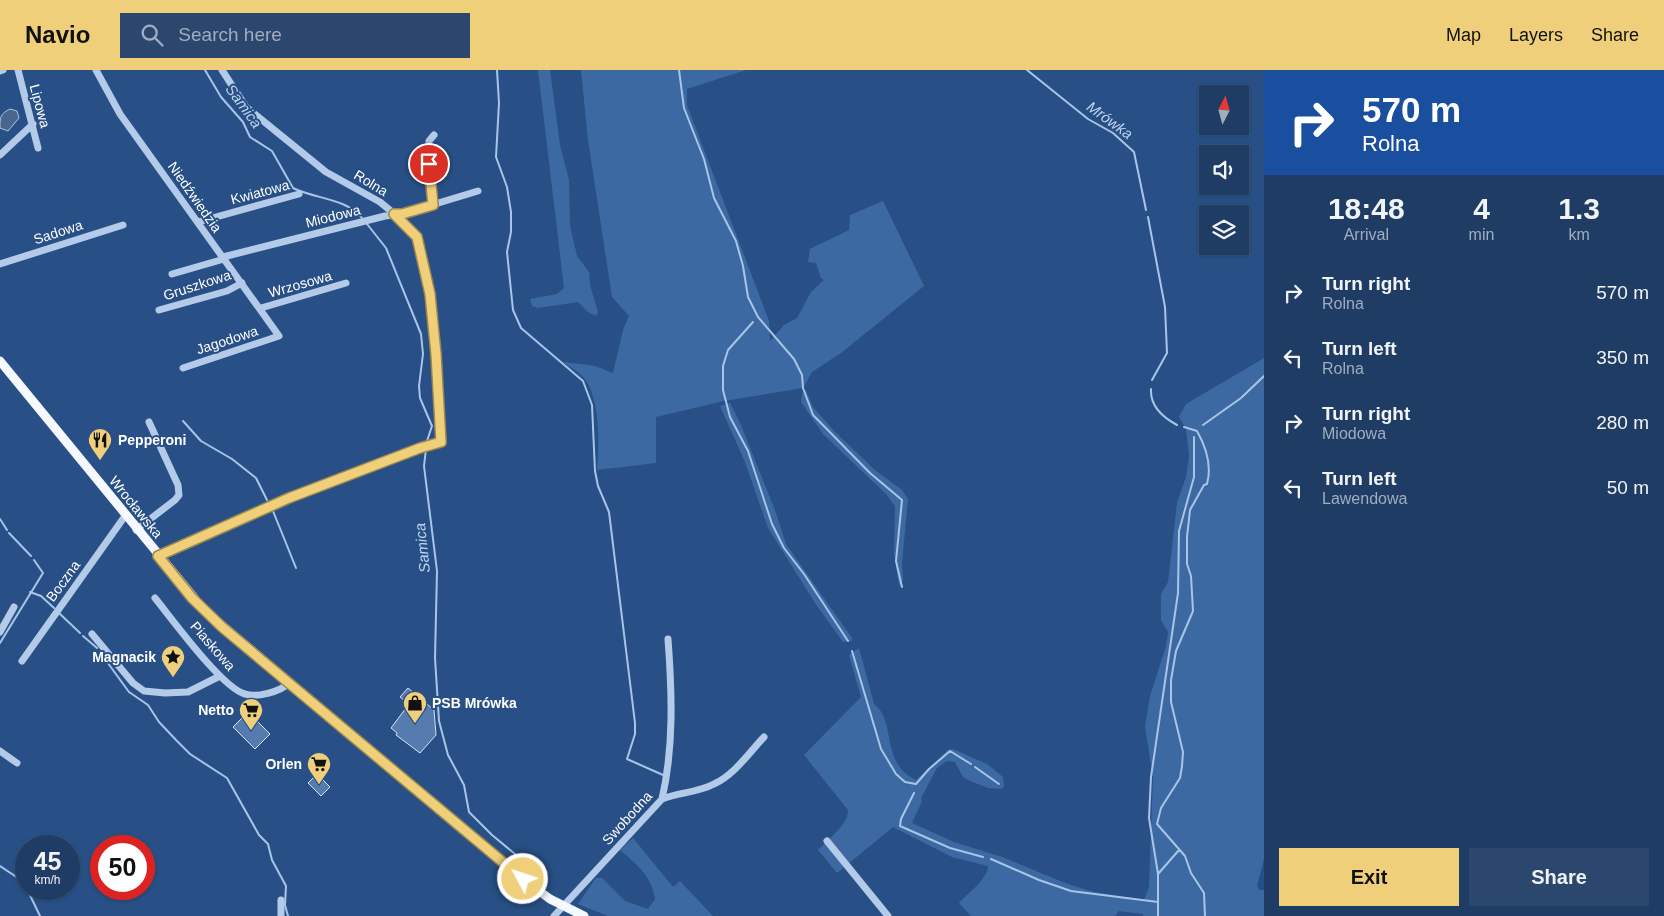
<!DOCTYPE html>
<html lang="en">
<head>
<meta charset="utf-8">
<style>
	:root { --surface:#1e3c64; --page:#2b476d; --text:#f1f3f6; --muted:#a1adbf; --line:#3c5678; --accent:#efcf79 }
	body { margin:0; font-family:Arial,sans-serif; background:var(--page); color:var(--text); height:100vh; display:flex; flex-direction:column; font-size:19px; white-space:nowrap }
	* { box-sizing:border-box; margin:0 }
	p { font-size:16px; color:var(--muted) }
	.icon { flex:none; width:28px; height:28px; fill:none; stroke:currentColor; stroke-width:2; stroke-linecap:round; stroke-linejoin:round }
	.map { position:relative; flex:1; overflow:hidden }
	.details { display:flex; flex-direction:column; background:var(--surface); width:400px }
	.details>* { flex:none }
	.top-card { background:#1a4fa0; color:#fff; overflow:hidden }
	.needle { width:32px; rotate:6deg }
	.controls { position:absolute; left:1199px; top:15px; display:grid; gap:10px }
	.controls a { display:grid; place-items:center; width:50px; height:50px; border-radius:0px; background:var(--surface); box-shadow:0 1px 4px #0004,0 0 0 1px var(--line); font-size:25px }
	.speed { position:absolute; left:15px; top:765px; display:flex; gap:10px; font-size:25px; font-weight:700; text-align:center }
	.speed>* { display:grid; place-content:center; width:65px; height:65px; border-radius:50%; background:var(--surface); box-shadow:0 1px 4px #0004,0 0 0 1px var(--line); line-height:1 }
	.speed small { font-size:12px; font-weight:400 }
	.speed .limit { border:8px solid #d22; background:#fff; color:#111 }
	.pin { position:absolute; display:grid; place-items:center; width:42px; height:42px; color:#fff; margin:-21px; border:2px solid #fff; border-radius:50%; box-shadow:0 1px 5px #0007 }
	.me { position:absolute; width:55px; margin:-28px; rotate:310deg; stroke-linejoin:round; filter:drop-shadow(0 0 4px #0008) }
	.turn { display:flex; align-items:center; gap:18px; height:105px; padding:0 15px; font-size:22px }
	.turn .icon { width:65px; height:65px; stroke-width:2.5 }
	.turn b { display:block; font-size:35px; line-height:42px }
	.eta { display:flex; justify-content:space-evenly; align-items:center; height:85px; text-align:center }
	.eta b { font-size:30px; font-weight:700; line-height:35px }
	.cta { display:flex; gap:10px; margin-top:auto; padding:10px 15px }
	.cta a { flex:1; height:58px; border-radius:0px; background:var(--accent); color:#111; font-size:20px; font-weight:700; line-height:58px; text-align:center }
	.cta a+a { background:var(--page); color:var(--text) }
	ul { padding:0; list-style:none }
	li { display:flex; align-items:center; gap:15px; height:65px; padding:0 15px }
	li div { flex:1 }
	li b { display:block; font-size:19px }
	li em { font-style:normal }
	header { display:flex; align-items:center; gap:30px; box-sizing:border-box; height:70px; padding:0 25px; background:var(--accent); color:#111 }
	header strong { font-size:24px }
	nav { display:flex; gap:28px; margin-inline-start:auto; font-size:18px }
	.search { width:350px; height:45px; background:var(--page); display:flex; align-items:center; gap:12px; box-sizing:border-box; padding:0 18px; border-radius:0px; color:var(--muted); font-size:19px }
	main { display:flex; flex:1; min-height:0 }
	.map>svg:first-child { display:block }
</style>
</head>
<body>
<header>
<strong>Navio</strong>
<div class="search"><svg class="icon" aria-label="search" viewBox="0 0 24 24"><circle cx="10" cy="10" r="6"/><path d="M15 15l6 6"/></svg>Search here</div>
<nav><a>Map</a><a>Layers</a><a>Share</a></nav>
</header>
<main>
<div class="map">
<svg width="1264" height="846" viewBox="0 0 1264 846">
	<rect width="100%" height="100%" fill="#285086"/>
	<path fill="#3d69a2" d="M 538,0 L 550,0 L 560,75 L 569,110 L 570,156 L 577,186 L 589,202 L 590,215 L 598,242 L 596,246 L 588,242 L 578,232 L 538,238 L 532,236 L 530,229 L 557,224 L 564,218 Z
		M 581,0 L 746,0 L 687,19 L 687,35 L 769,251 L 770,271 L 784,255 L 797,248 L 811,222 L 824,210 L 821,208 L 816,193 L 808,192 L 810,179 L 849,160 L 850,145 L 883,131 L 924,216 L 841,283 L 812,302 L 803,318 L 724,331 L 656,347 L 656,393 L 597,400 C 599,374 601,330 584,308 C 579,302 570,297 563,292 L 595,296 L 613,303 L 623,260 L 629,246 L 612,227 L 588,70 Z
		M 1264,288 L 1264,789 L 1257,816 L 1259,820 L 1264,820 L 1264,846 L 1143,846 L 1143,844 L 1119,841 L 1115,846 L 971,846 L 959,833 C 968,823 988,809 988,796 L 952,787 L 893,757 L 837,803 L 818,780 C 827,770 849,754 848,740 L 804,685 L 861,627 L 849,585 L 859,578 L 874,634 C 897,651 880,694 916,710 L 948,680 L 953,679 L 987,694 L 1003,707 L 1004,717 L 1001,719 L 988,718 L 970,711 L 963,707 L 955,692 L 947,691 L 937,698 L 921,728 L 922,731 L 912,753 L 954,772 L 1002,787 L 1065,813 L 1094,822 L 1144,830 L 1149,817 L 1153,707 L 1145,657 L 1150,626 L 1166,576 L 1168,562 L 1161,550 L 1161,524 L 1168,512 L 1177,433 L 1186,407 L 1189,386 L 1186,359 L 1179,347 L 1186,334 Z
		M 806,320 L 813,337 L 835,362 L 875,400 L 902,420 L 908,429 L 902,493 L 903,510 L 899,516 L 894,483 L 895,436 L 886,424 L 823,364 L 801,332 L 802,324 Z
		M 730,333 L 741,355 L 776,443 L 786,474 L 852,568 L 852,571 L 843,572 L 817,536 L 768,458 L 745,392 L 720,336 Z
		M 633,768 L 673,817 L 680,811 L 713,846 L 608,846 L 578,834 L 596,808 L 602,808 L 625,831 L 648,839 L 655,829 C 652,806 637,795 620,780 Z"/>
	<path fill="#4a668c" stroke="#a8c5e8" d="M 10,39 L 17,41 L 19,48 L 8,61 L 0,58 C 0,47 0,44 10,39 Z"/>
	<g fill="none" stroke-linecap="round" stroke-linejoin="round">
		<path stroke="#a8c5e8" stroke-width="2" d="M 205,0 L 221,27 L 243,52 L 250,67 L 272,81 L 293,118 C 315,129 346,128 362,148
			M 497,0 L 499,33 L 496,87 L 507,117 L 511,142 L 511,162 L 507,182 L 513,240 L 521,258 L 583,311 L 592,335 L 595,401 L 598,416 L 609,442 L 635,653 L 635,664 L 627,689 L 663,705
			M 679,0 L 684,38 L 704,89 L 714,128 L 736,171 L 743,196 L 748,227 L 758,247 L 794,289 L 802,305 L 803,318 L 813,345 L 870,403 L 902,430 L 896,491 L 902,517
			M 1027,0 L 1088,49 L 1113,63 L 1134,82 L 1146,140
			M 1148,147 L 1165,237 L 1167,283 L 1152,310
			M 367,154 L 386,178 L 421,264 L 423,284 L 419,316 L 420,328 L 432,356 L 426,374
			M 753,252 L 728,280 L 723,296 L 723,320 L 730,347 L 748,381 L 772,454 L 784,478 L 804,504 L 848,571
			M 1151,319 C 1150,336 1162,347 1177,355
			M 183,351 L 201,371 L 232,389 L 256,408 L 267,430
			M 1203,355 L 1241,328 L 1264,306
			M 1184,357 L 1197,361 C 1206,377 1212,396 1207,414 L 1204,415 L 1190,440 L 1187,467 L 1187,494 L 1191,506 L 1193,541 L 1176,581 L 1171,610 L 1171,632 L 1183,682 L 1182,696 L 1180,708 L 1161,738 L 1157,754 L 1185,786 L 1191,803 L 1204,823 L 1205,846
			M 426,379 L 424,396 L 437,501 L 435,588 L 439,651 L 448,685 L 464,715 L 469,742 L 492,765 L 521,789
			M 273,441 L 296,498
			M 0,449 L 7,460
			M 9,463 L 31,486
			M 30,522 L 41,526 L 54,538
			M 59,543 L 80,563
			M 83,566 L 97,578
			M 0,573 L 43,503 L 34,490
			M 852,581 L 881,679 L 896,704 L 905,712 L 916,714 L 929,699 L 950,681 L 971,694
			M 102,585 L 129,622 L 148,635 L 159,652 L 177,671 L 190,684 L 227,708 L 259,765 L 268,774 L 272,790 L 286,816 L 285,835 L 288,846
			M 975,697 L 999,714
			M 914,723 L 901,749 L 900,756 L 950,778 L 983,787
			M 991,789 L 1039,810 L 1071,821 L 1158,832
			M 0,796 L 21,810 L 26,819
			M 1158,804 L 1149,748 L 1151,707 L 1178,523 L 1179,461 L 1194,407 L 1194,367
			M 27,819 L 40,846
			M 1158,846 L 1158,804 L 1179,780"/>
	</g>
	<path fill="#557baf" stroke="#d6e4f6" d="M 408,618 L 434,640 L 436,665 L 420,683 L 396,665 L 397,663 L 391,658 L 409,634 L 400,627 Z
		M 248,642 L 270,664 L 255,679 L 233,657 Z
		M 317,704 L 330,717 L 321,726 L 308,713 Z"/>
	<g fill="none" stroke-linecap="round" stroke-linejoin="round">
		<path stroke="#b3cae8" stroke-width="7" d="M 18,0 L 38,78
			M 96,0 L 120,44 L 279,266 L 183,298
			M 0,1 L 3,0
			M 0,85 L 33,54
			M 433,135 L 429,105 L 429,71 L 434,65
			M 198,152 L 299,124
			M 223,187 L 385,146 L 402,144 L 478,121
			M 0,194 L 123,155
			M 172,204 L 224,189
			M 261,238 L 346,213
			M 159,240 L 227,221 L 242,213
			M 136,460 L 175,430 L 179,425 L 178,415 L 149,352
			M 158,486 L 289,428 L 420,378 L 441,373 L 434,249 L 431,224 L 417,167 L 403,151 L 380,132 L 326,102 L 246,37 L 222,0
			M 155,528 C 172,549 222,618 245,624 C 256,628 280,622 289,613
			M 0,562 L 14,537
			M 92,564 L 133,613 L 144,621 L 165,623 L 188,622 L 220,606
			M 22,591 L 125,446
			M 0,681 L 17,693
			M 662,729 C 679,722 697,723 714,714 C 734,705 749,683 764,667
			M 827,771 L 888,846
			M 281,830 L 281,846
			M 554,846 L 662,729 C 674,677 672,622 668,569"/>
		<path stroke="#f5f8fe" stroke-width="9" d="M 0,291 L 205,541 L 523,809 L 550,829 L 584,846"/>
	</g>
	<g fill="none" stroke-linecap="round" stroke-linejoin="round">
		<g stroke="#9b874f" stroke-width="12">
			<path id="route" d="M 429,94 L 433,135 L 402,144 L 394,144 L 417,167 L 430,224 L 436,284 L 441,372 L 420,378 L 289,428 L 158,486 L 192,528 L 222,557 L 523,809"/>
		</g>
		<use href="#route" stroke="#efcf79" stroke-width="9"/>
	</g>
	<defs>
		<g id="restaurant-pin" transform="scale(1.25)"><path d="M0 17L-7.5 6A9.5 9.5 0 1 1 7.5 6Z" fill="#efcf79" stroke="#285086"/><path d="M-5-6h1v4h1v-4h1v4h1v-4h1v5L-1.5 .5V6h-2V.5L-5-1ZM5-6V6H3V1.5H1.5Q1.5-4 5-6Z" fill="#111"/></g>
		<g id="sight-pin" transform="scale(1.25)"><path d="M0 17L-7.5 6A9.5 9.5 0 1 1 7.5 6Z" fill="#efcf79" stroke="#285086"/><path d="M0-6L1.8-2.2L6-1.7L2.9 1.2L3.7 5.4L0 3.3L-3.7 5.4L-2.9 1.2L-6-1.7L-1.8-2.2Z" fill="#111"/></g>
		<g id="shop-pin" transform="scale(1.25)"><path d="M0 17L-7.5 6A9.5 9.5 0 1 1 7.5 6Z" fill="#efcf79" stroke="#285086"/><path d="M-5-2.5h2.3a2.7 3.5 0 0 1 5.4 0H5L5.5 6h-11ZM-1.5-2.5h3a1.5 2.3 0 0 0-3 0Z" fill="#111"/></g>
		<g id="supermarket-pin" transform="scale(1.25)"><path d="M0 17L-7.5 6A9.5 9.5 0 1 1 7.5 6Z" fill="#efcf79" stroke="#285086"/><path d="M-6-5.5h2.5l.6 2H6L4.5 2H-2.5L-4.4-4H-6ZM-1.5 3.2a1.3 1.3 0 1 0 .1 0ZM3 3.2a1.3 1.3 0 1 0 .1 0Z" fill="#111"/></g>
	</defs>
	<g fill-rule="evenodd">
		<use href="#restaurant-pin" x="100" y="370"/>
		<use href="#sight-pin" x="173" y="587"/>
		<use href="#shop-pin" x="415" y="633"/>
		<use href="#supermarket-pin" x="251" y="640"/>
		<use href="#supermarket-pin" x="319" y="694"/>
	</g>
	<g text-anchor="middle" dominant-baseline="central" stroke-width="4" stroke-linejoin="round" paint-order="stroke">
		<g font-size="14" fill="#fff" stroke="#285086">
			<text transform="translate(40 36) rotate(75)">Lipowa</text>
			<text transform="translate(371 113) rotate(31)">Rolna</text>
			<text transform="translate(260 122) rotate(-15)">Kwiatowa</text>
			<text transform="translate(195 127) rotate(55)">Niedźwiedzia</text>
			<text transform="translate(333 146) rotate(-14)">Miodowa</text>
			<text transform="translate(58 162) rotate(-18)">Sadowa</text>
			<text transform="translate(300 214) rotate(-16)">Wrzosowa</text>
			<text transform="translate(197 215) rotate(-18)">Gruszkowa</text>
			<text transform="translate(227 270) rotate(-18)">Jagodowa</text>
			<text transform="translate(136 437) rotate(51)">Wrocławska</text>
			<text transform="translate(63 511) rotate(-54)">Boczna</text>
			<text transform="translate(213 576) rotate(49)">Piaskowa</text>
			<text transform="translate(627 748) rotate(-48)">Swobodna</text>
		</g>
		<g font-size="14" font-weight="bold" fill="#fff" stroke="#285086" text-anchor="end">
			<text x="118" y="370" text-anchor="start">Pepperoni</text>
			<text x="156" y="587">Magnacik</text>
			<text x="432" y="633" text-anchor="start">PSB Mrówka</text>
			<text x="234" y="640">Netto</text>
			<text x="302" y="694">Orlen</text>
		</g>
		<g font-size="15" font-style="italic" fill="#bfd4ef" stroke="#285086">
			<text transform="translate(244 36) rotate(54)">Samica</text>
			<text transform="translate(1110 50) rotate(36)">Mrówka</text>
			<text transform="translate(422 478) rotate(-96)">Samica</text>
		</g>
	</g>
</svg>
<div class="controls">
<a><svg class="needle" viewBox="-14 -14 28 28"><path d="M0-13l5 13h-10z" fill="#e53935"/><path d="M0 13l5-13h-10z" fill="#a1adbf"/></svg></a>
<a><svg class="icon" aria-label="sound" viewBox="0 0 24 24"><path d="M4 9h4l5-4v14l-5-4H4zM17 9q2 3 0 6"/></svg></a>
<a><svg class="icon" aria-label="layers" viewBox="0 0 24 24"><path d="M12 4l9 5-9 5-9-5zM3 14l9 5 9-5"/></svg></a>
</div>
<div class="speed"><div>45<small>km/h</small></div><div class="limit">50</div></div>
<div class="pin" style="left:429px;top:94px;background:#d93025"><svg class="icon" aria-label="arrive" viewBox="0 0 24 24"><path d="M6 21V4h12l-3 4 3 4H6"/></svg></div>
<svg class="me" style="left:523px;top:809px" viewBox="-20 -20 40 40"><circle r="17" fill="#efcf79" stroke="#fff" stroke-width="3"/><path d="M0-11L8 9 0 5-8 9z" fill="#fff"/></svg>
</div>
<section class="details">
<div class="top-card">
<div class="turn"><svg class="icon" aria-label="right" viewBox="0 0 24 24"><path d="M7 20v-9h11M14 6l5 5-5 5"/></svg><div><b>570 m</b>Rolna</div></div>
</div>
<div class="eta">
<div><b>18:48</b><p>Arrival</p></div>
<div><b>4</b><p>min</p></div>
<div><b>1.3</b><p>km</p></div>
</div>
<ul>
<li><svg class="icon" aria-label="right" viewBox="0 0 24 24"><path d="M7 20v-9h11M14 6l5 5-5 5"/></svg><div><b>Turn right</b><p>Rolna</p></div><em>570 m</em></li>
<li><svg class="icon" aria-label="left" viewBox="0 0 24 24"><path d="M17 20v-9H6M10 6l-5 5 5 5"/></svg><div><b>Turn left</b><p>Rolna</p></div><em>350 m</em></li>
<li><svg class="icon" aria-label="right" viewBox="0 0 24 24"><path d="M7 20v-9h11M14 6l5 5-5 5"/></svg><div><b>Turn right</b><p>Miodowa</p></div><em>280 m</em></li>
<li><svg class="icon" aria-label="left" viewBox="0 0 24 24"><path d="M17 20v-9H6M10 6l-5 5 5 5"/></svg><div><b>Turn left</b><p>Lawendowa</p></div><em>50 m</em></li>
</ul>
<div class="cta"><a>Exit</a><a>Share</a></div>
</section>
</main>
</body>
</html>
